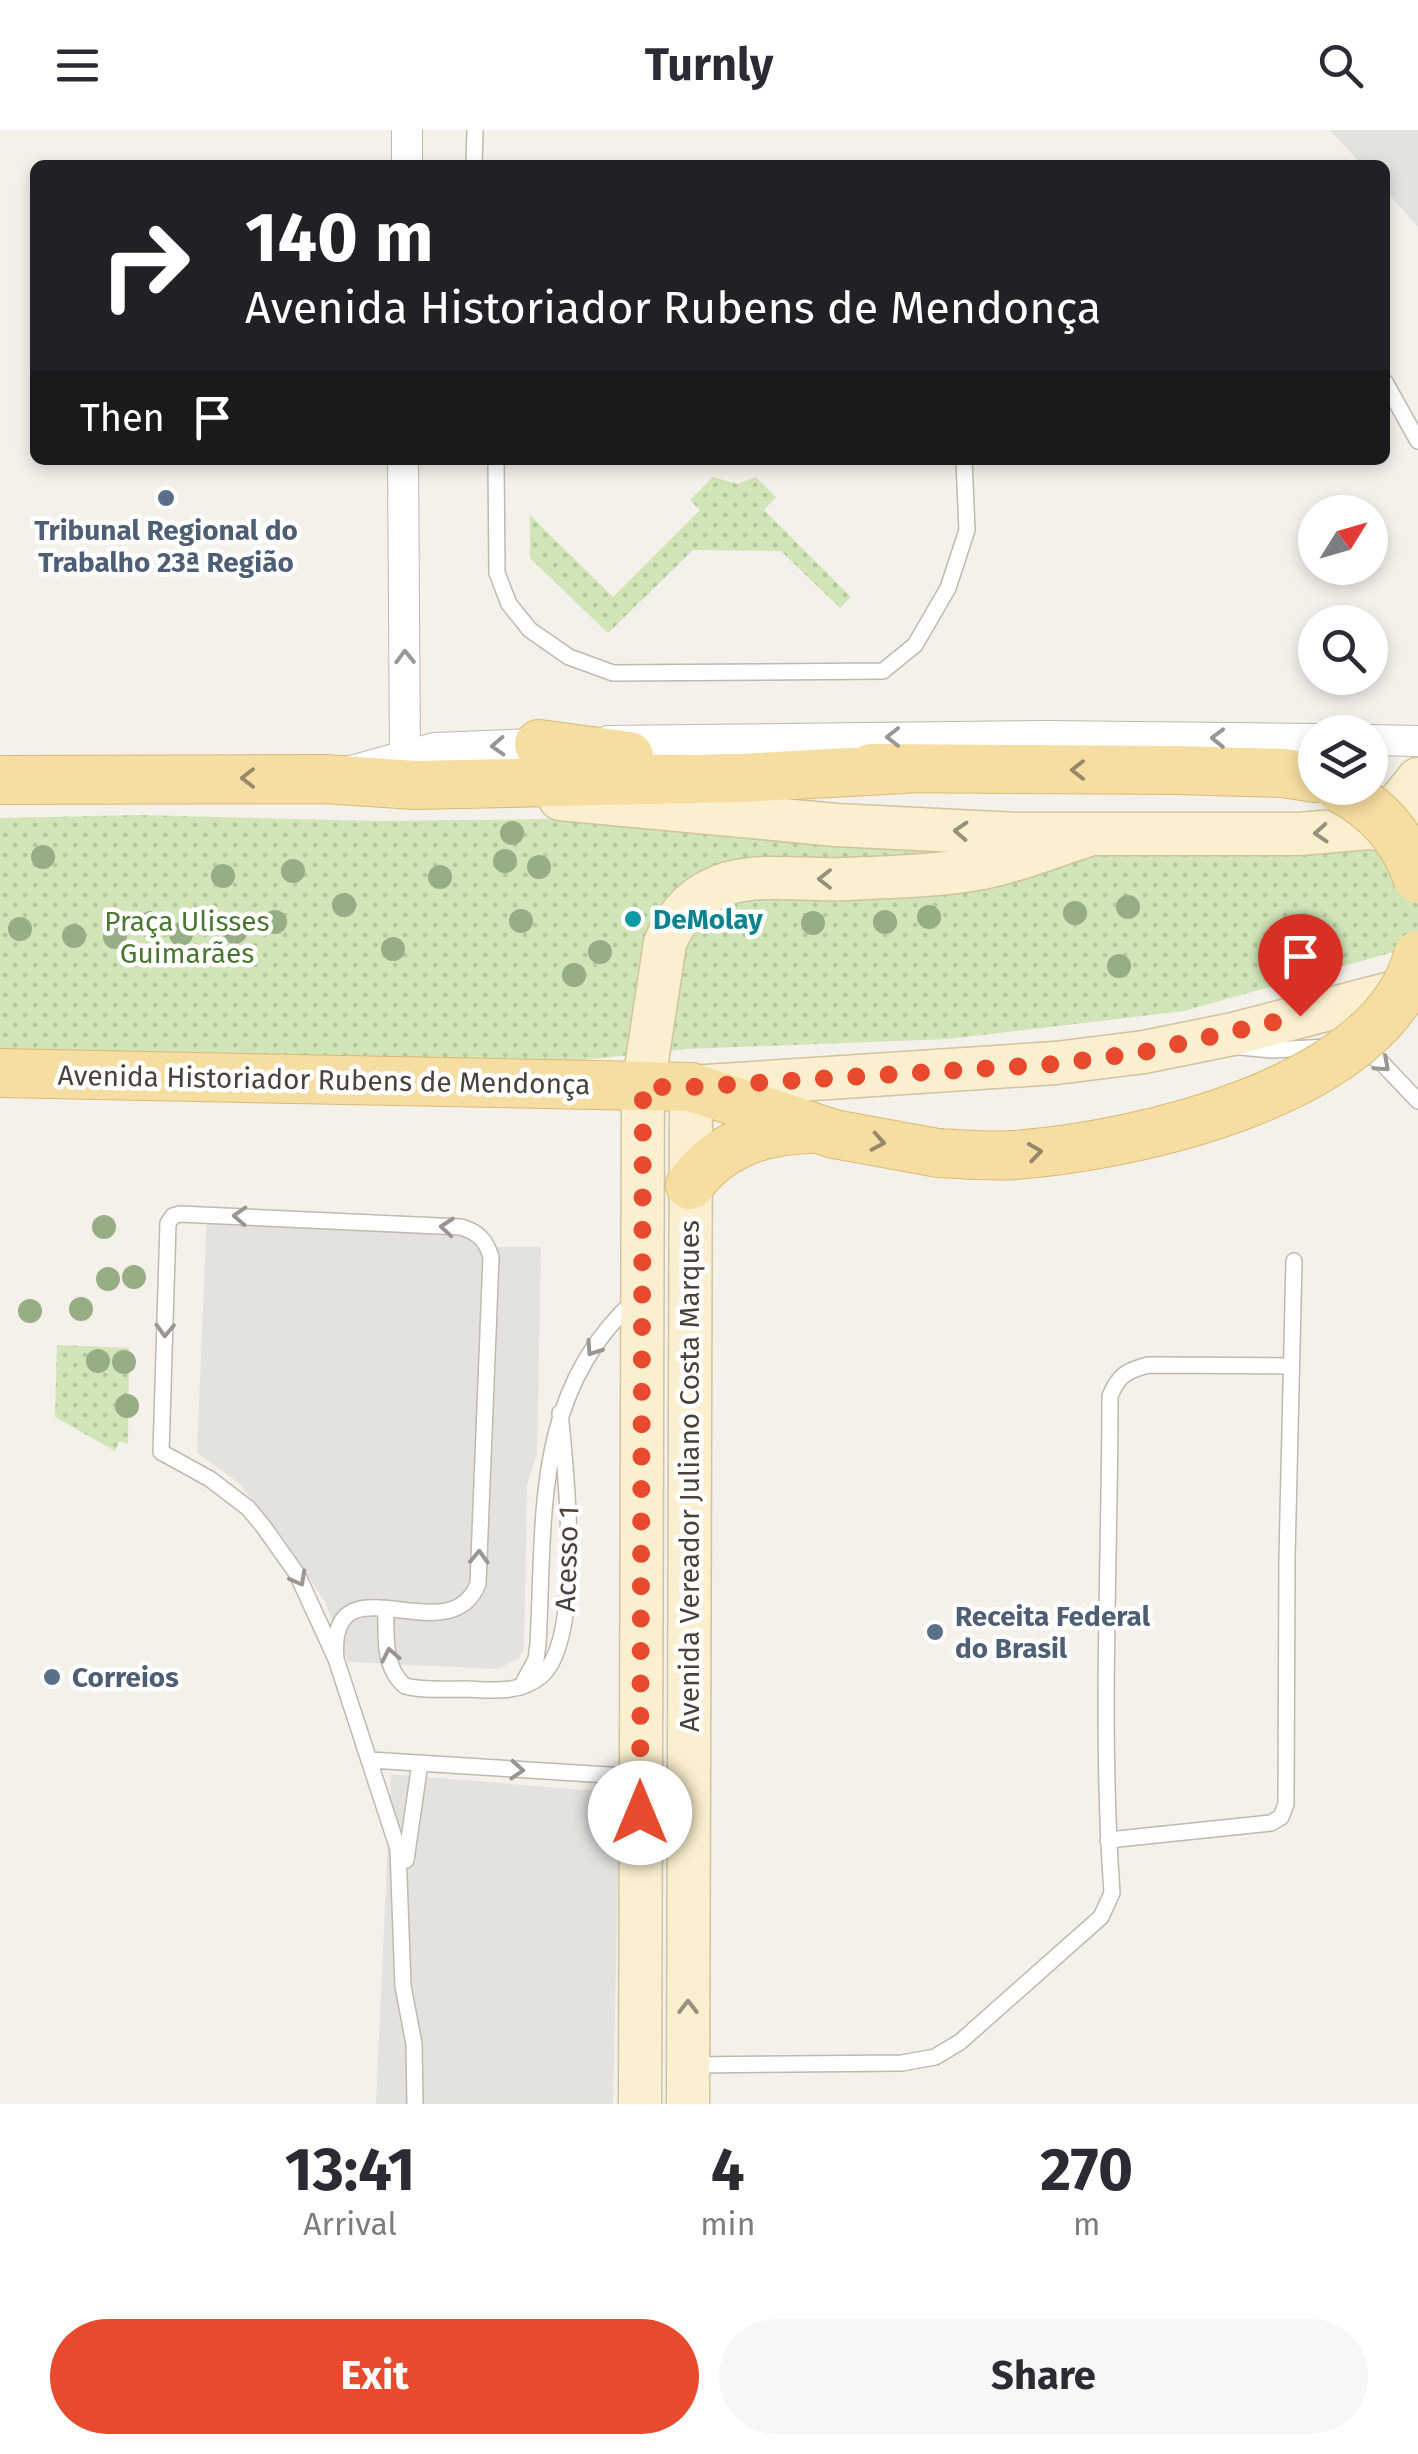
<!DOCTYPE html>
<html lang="en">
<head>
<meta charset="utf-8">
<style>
	:root { --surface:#fff; --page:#f7f7f7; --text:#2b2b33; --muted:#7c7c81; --accent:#e84a2e }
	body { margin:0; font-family:"Fira Sans",sans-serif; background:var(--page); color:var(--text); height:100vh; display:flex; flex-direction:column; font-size:38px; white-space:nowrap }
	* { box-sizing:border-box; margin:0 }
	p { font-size:32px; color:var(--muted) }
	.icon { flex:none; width:55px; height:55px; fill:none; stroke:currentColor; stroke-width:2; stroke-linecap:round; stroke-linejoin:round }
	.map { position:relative; height:1974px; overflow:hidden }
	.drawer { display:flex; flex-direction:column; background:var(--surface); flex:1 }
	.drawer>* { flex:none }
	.hud { position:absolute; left:30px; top:30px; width:1360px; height:305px; border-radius:15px; box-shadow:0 5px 15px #0003; background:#202124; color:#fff; overflow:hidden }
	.needle { width:65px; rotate:53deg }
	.controls { position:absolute; left:1298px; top:365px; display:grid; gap:20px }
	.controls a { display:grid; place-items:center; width:90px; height:90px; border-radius:50%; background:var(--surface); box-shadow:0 5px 15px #0003; font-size:50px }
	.pin { position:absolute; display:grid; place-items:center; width:85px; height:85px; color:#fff; margin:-102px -42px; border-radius:50% 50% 50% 0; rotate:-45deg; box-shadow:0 0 10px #0007 }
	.pin .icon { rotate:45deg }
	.me { position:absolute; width:110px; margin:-55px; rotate:0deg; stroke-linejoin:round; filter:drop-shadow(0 0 8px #0008) }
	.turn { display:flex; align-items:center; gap:35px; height:210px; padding:0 50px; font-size:45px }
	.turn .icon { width:130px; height:130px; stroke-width:2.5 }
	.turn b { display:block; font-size:70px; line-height:85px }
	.then { display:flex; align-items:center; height:95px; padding:0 50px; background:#0003; gap:20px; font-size:38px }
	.eta { display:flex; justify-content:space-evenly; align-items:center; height:170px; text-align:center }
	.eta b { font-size:60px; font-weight:700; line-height:70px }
	.button { display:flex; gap:20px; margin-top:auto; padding:20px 50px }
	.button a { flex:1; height:115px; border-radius:60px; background:var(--accent); color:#fff; font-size:40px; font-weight:700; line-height:115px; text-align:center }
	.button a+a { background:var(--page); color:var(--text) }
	header { display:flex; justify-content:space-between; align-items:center; height:130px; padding:0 50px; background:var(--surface); font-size:45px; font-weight:700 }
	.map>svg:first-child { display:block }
</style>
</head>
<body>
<header><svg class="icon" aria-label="menu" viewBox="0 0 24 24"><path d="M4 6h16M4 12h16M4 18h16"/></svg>Turnly<svg class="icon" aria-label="search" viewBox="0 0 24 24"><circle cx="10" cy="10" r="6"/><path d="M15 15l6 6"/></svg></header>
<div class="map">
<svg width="1418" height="1974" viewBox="0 0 1418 1974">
	<defs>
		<pattern id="grass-dots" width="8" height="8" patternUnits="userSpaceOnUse" patternTransform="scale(2.5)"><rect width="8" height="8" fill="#d1e5b8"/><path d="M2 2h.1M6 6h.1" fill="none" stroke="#b5c69f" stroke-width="1.8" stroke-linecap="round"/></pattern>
	</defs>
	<rect width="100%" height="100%" fill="#f4f1eb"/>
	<path fill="url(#grass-dots)" d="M 713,347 L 737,354 L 756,347 L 776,367 L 764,380 L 851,467 L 840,478 L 781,421 L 693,420 L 608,503 L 530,428 L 530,385 L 613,467 L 700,380 L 690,370 Z
		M 140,685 L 376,691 L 544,689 L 893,715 L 1418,705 L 1418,815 L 1184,881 L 948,909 L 687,919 L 564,932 L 0,922 L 0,688 Z
		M 57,1215 L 129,1218 L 128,1314 L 119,1311 L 115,1321 L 55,1287 Z"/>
	<path fill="#e3e2df" d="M 1330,0 L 1418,0 L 1418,97 L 1385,60 L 1385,35 L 1362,35 Z
		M 207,1080 L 473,1094 L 495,1117 L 541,1117 L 537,1324 L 527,1355 L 524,1518 L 519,1528 L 497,1539 L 348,1532 L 325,1472 L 284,1409 L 239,1353 L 197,1323 Z
		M 391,1644 L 620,1663 L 613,1974 L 376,1974 Z"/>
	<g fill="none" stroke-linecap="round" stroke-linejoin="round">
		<g stroke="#bfb9ae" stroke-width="18">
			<path id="lane" d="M 474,35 L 475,0
				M 1385,252 L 1418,311
				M 496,330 L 497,443 L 509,474 L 530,500 L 569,527 L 613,543 L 883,541 L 915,515 L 948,458 L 967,400 L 964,330
				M 1240,917 L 1272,920 L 1327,917
				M 1360,919 L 1381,932 L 1418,971
				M 386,1480 C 386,1505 383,1538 405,1556 C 424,1561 447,1559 467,1559 C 491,1560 520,1564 541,1546 C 584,1509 566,1339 560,1283
				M 336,1529 C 327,1423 449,1527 478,1454 L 491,1127 C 486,1110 478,1102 461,1097 L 180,1084 L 173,1086 L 168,1093 L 161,1322 L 210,1349 L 248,1378 L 263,1396 L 297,1444 L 336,1529 L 398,1719 L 403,1856 L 414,1914 L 415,1974
				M 521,1557 L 536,1529 L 538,1514 C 545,1390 532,1263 634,1171
				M 370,1630 L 640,1647
				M 1108,1710 L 1271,1693 L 1281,1687 L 1286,1674 L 1287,1427 L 1294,1131
				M 406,1730 L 420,1633
				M 692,1935 L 902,1933 L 935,1927 L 960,1912 L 1101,1787 L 1112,1763 C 1100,1597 1110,1432 1110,1266 C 1119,1245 1126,1241 1148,1235 L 1291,1236"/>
		</g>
		<g stroke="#bfb9ae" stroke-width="32">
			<path id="street" d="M 407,35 L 407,0
				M 403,330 L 405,625
				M 1370,610 L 1418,611
				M 608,611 L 1047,606 L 1315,609
				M 351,641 L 435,618 L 557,613"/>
		</g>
		<g stroke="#d0c39f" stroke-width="45">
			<path id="secondary" d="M 560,669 L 836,695 L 1018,704 L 1299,704 L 1418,694
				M 1377,699 L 1418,649
				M 640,1974 L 643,957 L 665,813 C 677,783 698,762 729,753 C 766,743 807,751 844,749 C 889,747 938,746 982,738 C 1019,731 1056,715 1092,704
				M 688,1974 L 691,957 L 1056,933 L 1144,922 L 1233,904 L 1418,856"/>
		</g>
		<g stroke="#dbbb73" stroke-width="50">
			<path id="primary" d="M 539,614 L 629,626
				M 871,638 L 1177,640 L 1284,643 L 1315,648
				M 0,650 L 324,649 L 415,655 L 740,648 L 904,639
				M 0,943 L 691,957 L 834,1004 L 938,1023
				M 690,1055 C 717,1016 762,1000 809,999"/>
		</g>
		<use href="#lane" stroke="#fff" stroke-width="15"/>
		<use href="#street" stroke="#fff" stroke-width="30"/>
		<use href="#secondary" stroke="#faf0cf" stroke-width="42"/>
		<use href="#primary" stroke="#f6dea2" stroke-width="48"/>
		<g stroke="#dbbb73" stroke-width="50" stroke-linecap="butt">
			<path id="primary-bridge" d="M 1339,658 C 1378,678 1403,707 1418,749
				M 938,1023 C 963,1024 990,1027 1015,1025 C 1137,1016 1383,961 1418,825"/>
		</g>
		<use href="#primary-bridge" stroke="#f6dea2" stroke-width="48"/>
	</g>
	<g fill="#97ad85">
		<circle cx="512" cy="703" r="12"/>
		<circle cx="43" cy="727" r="12"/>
		<circle cx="505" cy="731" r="12"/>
		<circle cx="539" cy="737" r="12"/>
		<circle cx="293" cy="741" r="12"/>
		<circle cx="223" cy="746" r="12"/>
		<circle cx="440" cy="747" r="12"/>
		<circle cx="344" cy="775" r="12"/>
		<circle cx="1128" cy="777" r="12"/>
		<circle cx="1075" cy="783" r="12"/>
		<circle cx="929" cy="787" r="12"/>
		<circle cx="521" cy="791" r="12"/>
		<circle cx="275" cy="792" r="12"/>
		<circle cx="885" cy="792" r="12"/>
		<circle cx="151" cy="793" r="12"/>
		<circle cx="813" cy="793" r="12"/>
		<circle cx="20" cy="799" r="12"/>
		<circle cx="235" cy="802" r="12"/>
		<circle cx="181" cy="804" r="12"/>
		<circle cx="74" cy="806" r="12"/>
		<circle cx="115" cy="807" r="12"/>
		<circle cx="393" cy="819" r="12"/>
		<circle cx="600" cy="822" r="12"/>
		<circle cx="1119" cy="836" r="12"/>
		<circle cx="574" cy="845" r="12"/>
		<circle cx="104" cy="1097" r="12"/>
		<circle cx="134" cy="1147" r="12"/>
		<circle cx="108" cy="1149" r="12"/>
		<circle cx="81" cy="1179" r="12"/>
		<circle cx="30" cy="1181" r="12"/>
		<circle cx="98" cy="1231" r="12"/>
		<circle cx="124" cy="1232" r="12"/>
		<circle cx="127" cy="1276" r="12"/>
	</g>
	<defs><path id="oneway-chevron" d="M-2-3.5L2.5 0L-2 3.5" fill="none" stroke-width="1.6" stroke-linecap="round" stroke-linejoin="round" transform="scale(2.5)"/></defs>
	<g stroke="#9a9792">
		<use href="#oneway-chevron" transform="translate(405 527) rotate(-91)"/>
		<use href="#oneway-chevron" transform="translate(893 607) rotate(180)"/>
		<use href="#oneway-chevron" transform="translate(1218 608) rotate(-179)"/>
		<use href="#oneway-chevron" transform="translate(498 616) rotate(177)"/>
		<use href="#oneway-chevron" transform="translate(1383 935) rotate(42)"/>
		<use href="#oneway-chevron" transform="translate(240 1086) rotate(-177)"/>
		<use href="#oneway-chevron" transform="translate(447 1097) rotate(-175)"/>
		<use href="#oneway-chevron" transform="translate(165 1200) rotate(92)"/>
		<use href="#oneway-chevron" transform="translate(593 1219) rotate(124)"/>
		<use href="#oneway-chevron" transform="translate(479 1427) rotate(-88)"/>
		<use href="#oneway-chevron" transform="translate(299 1449) rotate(61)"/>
		<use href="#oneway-chevron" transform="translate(390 1525) rotate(-101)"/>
		<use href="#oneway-chevron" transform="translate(517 1640) rotate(4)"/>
	</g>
	<g stroke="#968868">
		<use href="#oneway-chevron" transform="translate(1078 640) rotate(-180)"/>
		<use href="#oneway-chevron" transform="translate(248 648) rotate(-180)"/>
		<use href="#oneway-chevron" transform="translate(878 1012) rotate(10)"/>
		<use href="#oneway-chevron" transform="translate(1035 1022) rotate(-8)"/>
	</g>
	<g stroke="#98907c">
		<use href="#oneway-chevron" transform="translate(961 701) rotate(-177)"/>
		<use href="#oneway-chevron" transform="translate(1321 703) rotate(176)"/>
		<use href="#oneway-chevron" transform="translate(825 749) rotate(-180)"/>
		<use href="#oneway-chevron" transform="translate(688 1877) rotate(-90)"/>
	</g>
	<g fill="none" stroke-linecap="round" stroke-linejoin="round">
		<path stroke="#e84a2e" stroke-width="18" stroke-dasharray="0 32.4" d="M 640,1683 L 643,957 L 691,957 L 1056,934 L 1144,922 L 1300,886"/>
	</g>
	<g fill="#5c6f8a" stroke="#fff" stroke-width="4">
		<circle cx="166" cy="368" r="10"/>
		<circle cx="935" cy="1502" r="10"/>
		<circle cx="52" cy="1547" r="10"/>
	</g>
	<circle fill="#0f9aa8" stroke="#fff" stroke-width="4" cx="633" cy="789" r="10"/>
	<g text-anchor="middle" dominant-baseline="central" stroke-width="9" stroke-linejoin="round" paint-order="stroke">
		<g font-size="28" font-weight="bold" fill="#4e5e75" stroke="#fff" text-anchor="start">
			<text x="166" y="400" text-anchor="middle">Tribunal Regional do<tspan x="166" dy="32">Trabalho 23ª Região</tspan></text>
			<text x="955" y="1486">Receita Federal<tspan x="955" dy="32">do Brasil</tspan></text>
			<text x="72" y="1547">Correios</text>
		</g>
		<g font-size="28" font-weight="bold" fill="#0d838f" stroke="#fff" text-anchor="start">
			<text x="653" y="789">DeMolay</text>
		</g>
		<g font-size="28" fill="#4b7631" stroke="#fff">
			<text x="187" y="791">Praça Ulisses<tspan x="187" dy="32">Guimarães</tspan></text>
		</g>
		<g font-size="28" fill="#484239" stroke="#fff">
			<text transform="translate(324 950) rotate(1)">Avenida Historiador Rubens de Mendonça</text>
			<text transform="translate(689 1346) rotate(-90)">Avenida Vereador Juliano Costa Marques</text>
			<text transform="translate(567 1429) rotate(-88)">Acesso 1</text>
		</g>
	</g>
</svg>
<div class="controls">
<a><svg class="needle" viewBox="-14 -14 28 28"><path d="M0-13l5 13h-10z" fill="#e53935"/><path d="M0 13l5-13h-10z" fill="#7c7c81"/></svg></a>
<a><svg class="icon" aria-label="search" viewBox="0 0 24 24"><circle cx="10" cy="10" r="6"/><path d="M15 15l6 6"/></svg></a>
<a><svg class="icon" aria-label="layers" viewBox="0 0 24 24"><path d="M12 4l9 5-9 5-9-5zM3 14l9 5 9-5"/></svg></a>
</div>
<div class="pin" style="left:1300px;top:886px;background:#d93025"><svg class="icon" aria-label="arrive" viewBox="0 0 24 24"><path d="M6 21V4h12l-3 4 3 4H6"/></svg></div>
<svg class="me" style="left:640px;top:1683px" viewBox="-20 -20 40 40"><circle r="19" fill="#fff"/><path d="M0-13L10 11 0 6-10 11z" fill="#e84a2e"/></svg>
<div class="hud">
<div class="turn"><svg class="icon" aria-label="right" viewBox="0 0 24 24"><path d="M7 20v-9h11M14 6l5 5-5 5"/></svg><div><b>140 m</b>Avenida Historiador Rubens de Mendonça</div></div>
<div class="then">Then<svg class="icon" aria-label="arrive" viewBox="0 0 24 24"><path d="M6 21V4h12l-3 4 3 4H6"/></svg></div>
</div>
</div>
<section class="drawer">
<div class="eta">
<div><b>13:41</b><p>Arrival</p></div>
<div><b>4</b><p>min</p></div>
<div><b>270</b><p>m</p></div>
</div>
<div class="button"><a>Exit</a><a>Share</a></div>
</section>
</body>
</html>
